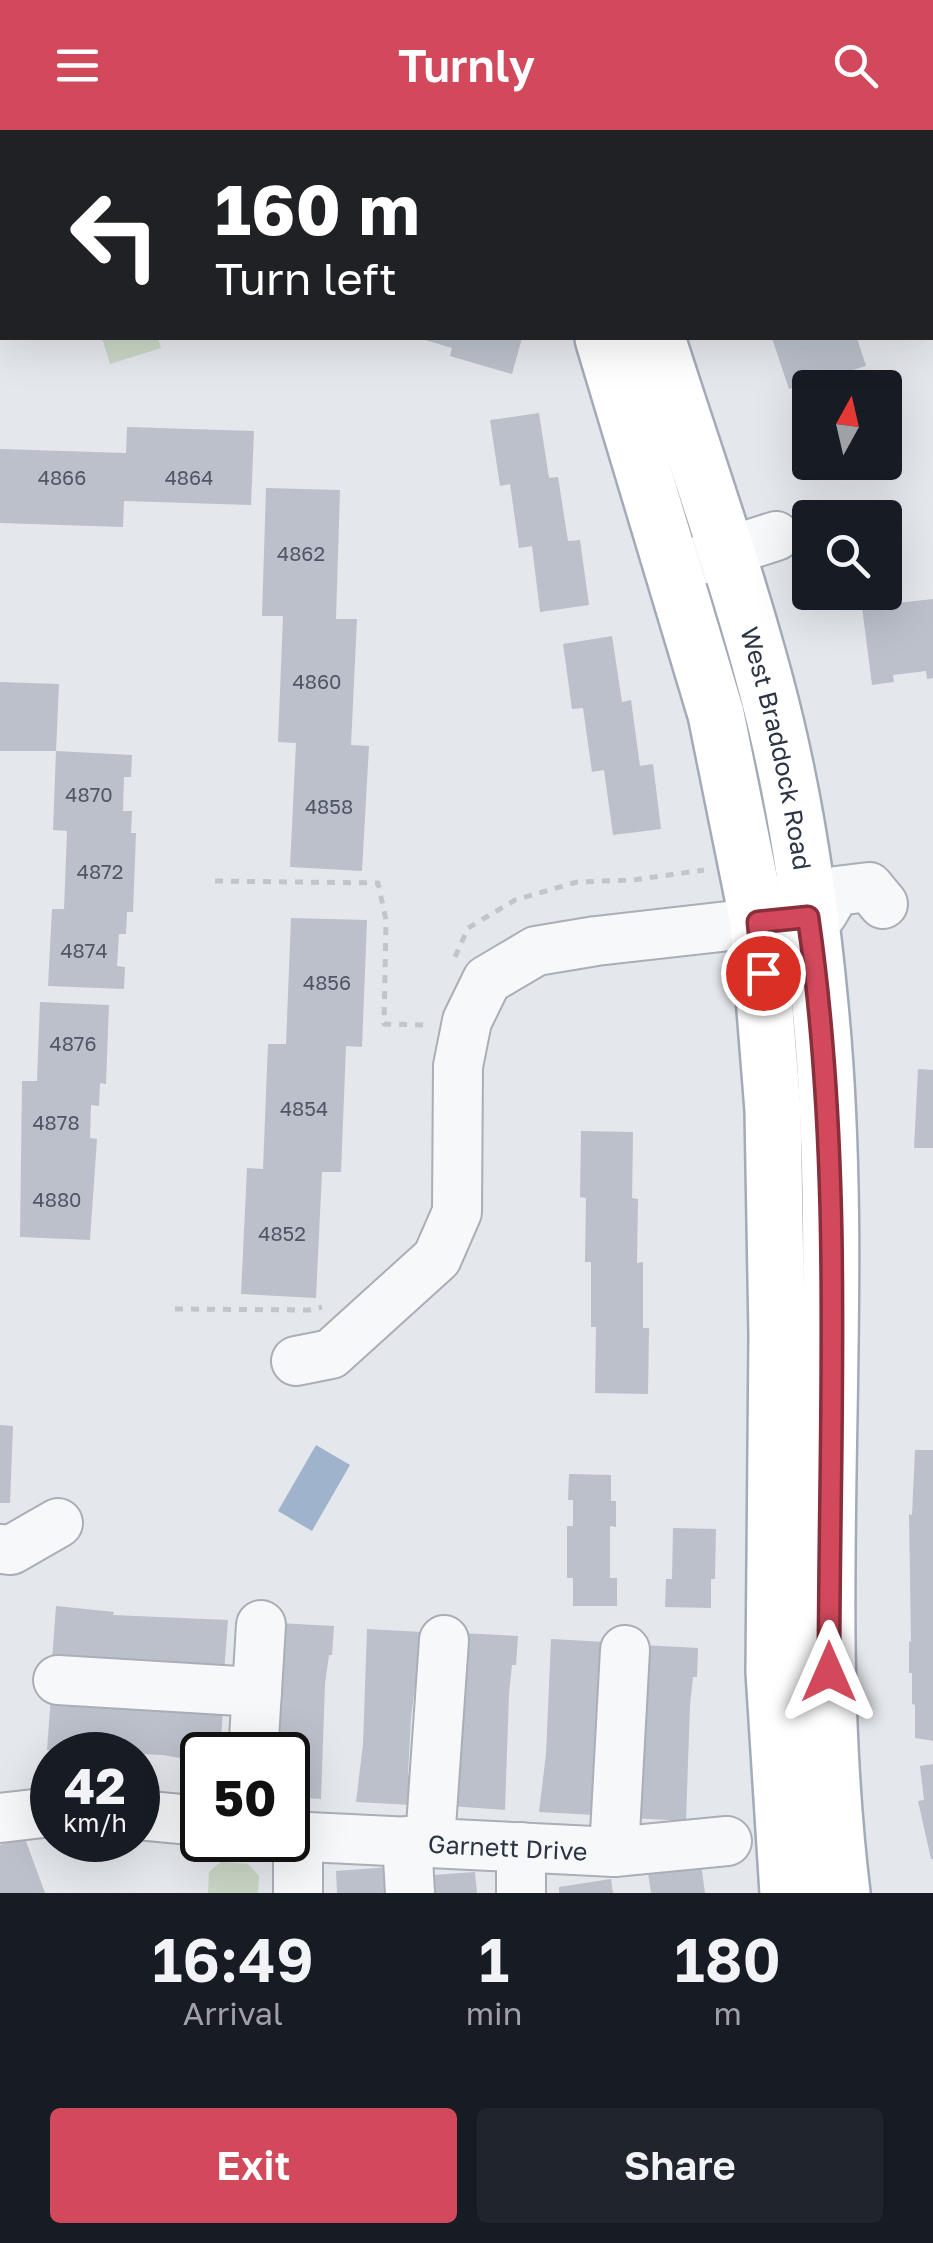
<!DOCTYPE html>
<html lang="en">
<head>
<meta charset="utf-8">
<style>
	:root { --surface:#171b24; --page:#20242c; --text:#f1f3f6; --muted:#9ea1a6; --accent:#d1495b }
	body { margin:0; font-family:"Golos Text",sans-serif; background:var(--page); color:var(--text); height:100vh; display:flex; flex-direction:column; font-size:38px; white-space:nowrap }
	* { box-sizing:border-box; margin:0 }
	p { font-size:32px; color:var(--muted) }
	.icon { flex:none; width:55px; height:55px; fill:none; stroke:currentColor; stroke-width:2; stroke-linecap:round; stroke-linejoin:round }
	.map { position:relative; height:1763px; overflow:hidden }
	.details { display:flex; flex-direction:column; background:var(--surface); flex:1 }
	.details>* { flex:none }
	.hud { position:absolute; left:0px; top:0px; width:935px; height:210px; box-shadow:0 10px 40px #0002; background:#202124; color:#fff; overflow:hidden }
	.needle { width:65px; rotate:8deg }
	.controls { position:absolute; left:792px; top:240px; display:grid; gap:20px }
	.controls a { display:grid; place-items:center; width:110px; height:110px; border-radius:10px; background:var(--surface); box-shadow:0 10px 40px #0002; font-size:50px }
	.speed { position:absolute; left:30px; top:1602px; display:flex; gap:20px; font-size:50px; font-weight:700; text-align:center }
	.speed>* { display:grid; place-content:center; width:130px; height:130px; border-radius:50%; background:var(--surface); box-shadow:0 10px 40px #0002; line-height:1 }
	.speed small { font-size:25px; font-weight:400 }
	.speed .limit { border:5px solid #111; border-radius:15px; background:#fff; color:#111 }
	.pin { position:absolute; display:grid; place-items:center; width:85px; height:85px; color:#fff; margin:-42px; border:5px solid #fff; border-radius:50%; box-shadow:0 2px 10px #0007 }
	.me { position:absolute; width:110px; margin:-55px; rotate:0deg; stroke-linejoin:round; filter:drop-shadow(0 0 8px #0008) }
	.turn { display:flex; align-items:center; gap:35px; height:210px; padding:0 50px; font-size:45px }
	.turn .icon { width:130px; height:130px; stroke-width:2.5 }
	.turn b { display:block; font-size:70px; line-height:85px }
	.eta { display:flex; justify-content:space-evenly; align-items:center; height:170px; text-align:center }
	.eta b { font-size:60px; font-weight:600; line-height:70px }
	.primary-button { display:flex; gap:20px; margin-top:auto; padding:20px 50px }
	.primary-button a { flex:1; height:115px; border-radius:10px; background:var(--accent); color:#fff; font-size:40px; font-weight:600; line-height:115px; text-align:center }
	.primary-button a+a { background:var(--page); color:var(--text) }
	header { display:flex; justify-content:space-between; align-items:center; height:130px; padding:0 50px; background:var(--accent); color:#fff; font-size:45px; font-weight:600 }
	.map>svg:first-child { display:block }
</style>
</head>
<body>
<header><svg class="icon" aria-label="menu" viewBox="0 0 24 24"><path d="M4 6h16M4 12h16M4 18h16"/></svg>Turnly<svg class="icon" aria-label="search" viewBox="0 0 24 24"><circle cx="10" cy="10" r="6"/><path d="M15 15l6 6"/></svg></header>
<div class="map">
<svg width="933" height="1763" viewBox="0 0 933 1763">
	<rect width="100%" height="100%" fill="#e4e7ec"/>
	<path fill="#c9d6c5" d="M 102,208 L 158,208 L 161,218 L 110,234 Z
		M 221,1732 L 248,1734 L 259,1746 L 258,1763 L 208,1763 L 209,1742 Z"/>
	<path fill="#9fb4cc" d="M 316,1315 L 350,1335 L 312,1401 L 278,1381 Z"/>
	<path fill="#bbc0ca" d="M 419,208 L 522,208 L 512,244 L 450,226 L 452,218 Z
		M 772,208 L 857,208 L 866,236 L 789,259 Z
		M 539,283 L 549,348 L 558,347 L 568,411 L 580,410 L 589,475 L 540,482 L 532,416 L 519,418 L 510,354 L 500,356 L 490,290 Z
		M 127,297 L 254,301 L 251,375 L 124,371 L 123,397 L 0,393 L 0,319 L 126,323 Z
		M 266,358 L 340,360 L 336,489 L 357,489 L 351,615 L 369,616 L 362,741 L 290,737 L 296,613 L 278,612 L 283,486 L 262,486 Z
		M 933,469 L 933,548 L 927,549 L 926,541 L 893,545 L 894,552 L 872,555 L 862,477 Z
		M 612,506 L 622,572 L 631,570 L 640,636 L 653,634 L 661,699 L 613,705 L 604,640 L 592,642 L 583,578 L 572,579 L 563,514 Z
		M 0,552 L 59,554 L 56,621 L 0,621 Z
		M 56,621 L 132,625 L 131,647 L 124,647 L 123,681 L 132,681 L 131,703 L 136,703 L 133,782 L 127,782 L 126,804 L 119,804 L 117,836 L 125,837 L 124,859 L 48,856 L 52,779 L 64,779 L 67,701 L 53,700 Z
		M 291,788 L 367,790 L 362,917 L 346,916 L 341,1042 L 322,1042 L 316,1168 L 241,1164 L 247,1038 L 263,1039 L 268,914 L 286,914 Z
		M 40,872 L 109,875 L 106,954 L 100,953 L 99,976 L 91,975 L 90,1008 L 97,1009 L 90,1110 L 20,1107 L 22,951 L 37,951 Z
		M 918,939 L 933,940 L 933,1018 L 914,1018 Z
		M 581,1001 L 633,1002 L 632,1068 L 638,1069 L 637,1133 L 643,1132 L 643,1198 L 649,1198 L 648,1264 L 595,1263 L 596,1197 L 591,1197 L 591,1132 L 585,1132 L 586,1068 L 580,1067 Z
		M 0,1295 L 13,1296 L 10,1373 L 0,1373 Z
		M 915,1320 L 933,1320 L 933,1611 L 915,1608 L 915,1575 L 912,1574 L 912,1543 L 909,1543 L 909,1511 L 911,1512 L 909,1384 L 912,1385 Z
		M 569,1344 L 611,1345 L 611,1371 L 616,1371 L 616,1397 L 610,1396 L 610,1448 L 617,1448 L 617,1476 L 573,1476 L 573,1448 L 567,1448 L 567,1396 L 573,1396 L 573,1370 L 568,1370 Z
		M 673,1398 L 716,1399 L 715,1449 L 711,1449 L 711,1478 L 665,1477 L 666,1449 L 672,1449 Z
		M 56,1476 L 114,1482 L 113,1485 L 228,1490 L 224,1544 L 52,1530 Z
		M 278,1493 L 334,1496 L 332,1525 L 329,1525 L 325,1554 L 321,1669 L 288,1667 L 288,1625 L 271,1625 Z
		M 367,1499 L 422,1502 L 411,1588 L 408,1645 L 413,1646 L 411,1675 L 356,1672 L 363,1614 Z
		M 462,1503 L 518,1506 L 516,1535 L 512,1535 L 509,1564 L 505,1680 L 450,1676 Z
		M 551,1509 L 606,1512 L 595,1598 L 592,1655 L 596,1656 L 594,1685 L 539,1682 L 546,1624 Z
		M 643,1515 L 698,1518 L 697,1547 L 693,1547 L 690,1575 L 686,1691 L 631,1688 Z
		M 51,1566 L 223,1579 L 220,1625 L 202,1625 L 202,1632 L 163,1625 L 47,1620 Z
		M 933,1634 L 933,1729 L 931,1729 L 918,1671 L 924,1670 L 920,1636 Z
		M 24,1706 L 45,1763 L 0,1763 L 0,1715 Z
		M 701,1734 L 705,1763 L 651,1763 L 648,1743 Z
		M 390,1737 L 392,1763 L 337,1763 L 336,1741 Z
		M 475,1742 L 477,1763 L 421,1763 L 419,1746 Z
		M 611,1749 L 613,1763 L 559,1763 L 559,1757 Z"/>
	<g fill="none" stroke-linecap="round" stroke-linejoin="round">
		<g stroke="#a9aeb7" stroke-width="52">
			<g id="minor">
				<path d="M 691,433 L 776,406"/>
				<path d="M 296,1231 L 331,1224 L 437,1128 L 457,1082 L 458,936 L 467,891 L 487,850 L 536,821 L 596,811 L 808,787 L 823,783 L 836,761 L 869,757 L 883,774"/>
				<path d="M 0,1419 L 11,1420 L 58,1393"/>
				<path d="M 58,1550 L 257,1562"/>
				<path d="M 253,1625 L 261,1495"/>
				<path d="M 138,1685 L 202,1691"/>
				<path d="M 0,1688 L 52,1682"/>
				<path id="s1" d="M 288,1706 L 614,1722 L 727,1711"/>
				<path d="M 407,1711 L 410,1763"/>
				<path d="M 430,1711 L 444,1510"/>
				<path d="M 521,1717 L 521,1763"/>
				<path d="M 614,1722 L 625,1520"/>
				<path d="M 298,1763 L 298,1708"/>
			</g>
		</g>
		<g stroke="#a3abb8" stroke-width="60">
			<g id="major">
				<path d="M 538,0 L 539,2"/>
				<path d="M 592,0 L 593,2"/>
				<path d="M 603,208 L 716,584 L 758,792 L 773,980 L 777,1205 L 774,1542 L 788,1763"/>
				<path id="s2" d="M 657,208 C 693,321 733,433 764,548 C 793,654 810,767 820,876 C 849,1171 806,1469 842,1763"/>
			</g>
		</g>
		<path stroke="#c2c5cb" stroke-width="5" stroke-dasharray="8 8" stroke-linecap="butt" d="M 215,751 L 378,753 L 386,790 L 384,894 L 426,895
			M 455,827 L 468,798 L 515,770 L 577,752 L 633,750 L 704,740
			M 175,1179 L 309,1180 L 322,1177"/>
		<use href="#minor" stroke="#f7f8fa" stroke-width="48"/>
		<use href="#major" stroke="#fff" stroke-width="55"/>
	</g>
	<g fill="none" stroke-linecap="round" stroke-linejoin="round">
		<g stroke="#882f3b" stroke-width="25">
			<path id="route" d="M 763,843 L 758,792 L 808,787 C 844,1036 829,1291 829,1542"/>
		</g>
		<use href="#route" stroke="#d1495b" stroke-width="18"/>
	</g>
	<g text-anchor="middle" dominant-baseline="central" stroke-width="10" stroke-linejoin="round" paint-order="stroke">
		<g font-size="20" fill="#4f5766">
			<text x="62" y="347">4866</text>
			<text x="189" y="347">4864</text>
			<text x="301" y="423">4862</text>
			<text x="317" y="551">4860</text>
			<text x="89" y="664">4870</text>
			<text x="329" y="676">4858</text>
			<text x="100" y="741">4872</text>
			<text x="84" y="820">4874</text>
			<text x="327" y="852">4856</text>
			<text x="73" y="913">4876</text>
			<text x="304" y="978">4854</text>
			<text x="56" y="992">4878</text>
			<text x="57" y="1069">4880</text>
			<text x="282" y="1103">4852</text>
		</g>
		<g font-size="25" fill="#2b3445" stroke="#f4f6f9">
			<text stroke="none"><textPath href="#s2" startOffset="428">West Braddock Road</textPath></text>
			<text stroke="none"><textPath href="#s1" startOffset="220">Garnett Drive</textPath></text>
		</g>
	</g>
</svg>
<div class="controls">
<a><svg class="needle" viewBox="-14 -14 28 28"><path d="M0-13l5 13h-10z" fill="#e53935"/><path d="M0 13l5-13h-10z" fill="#9ea1a6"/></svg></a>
<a><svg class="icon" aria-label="search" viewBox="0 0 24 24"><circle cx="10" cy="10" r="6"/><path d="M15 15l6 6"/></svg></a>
</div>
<div class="speed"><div>42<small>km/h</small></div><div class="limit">50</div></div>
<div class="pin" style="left:763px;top:843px;background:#d93025"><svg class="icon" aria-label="arrive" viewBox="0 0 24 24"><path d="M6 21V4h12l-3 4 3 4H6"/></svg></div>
<svg class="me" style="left:829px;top:1542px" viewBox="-20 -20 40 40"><path d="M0-17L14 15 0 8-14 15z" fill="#d1495b" stroke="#fff" stroke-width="4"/></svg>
<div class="hud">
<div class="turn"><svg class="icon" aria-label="left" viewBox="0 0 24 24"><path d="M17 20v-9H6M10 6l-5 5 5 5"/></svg><div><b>160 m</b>Turn left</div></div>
</div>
</div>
<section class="details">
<div class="eta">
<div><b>16:49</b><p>Arrival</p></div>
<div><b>1</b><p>min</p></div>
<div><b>180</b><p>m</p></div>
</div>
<div class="primary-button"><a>Exit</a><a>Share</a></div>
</section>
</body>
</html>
